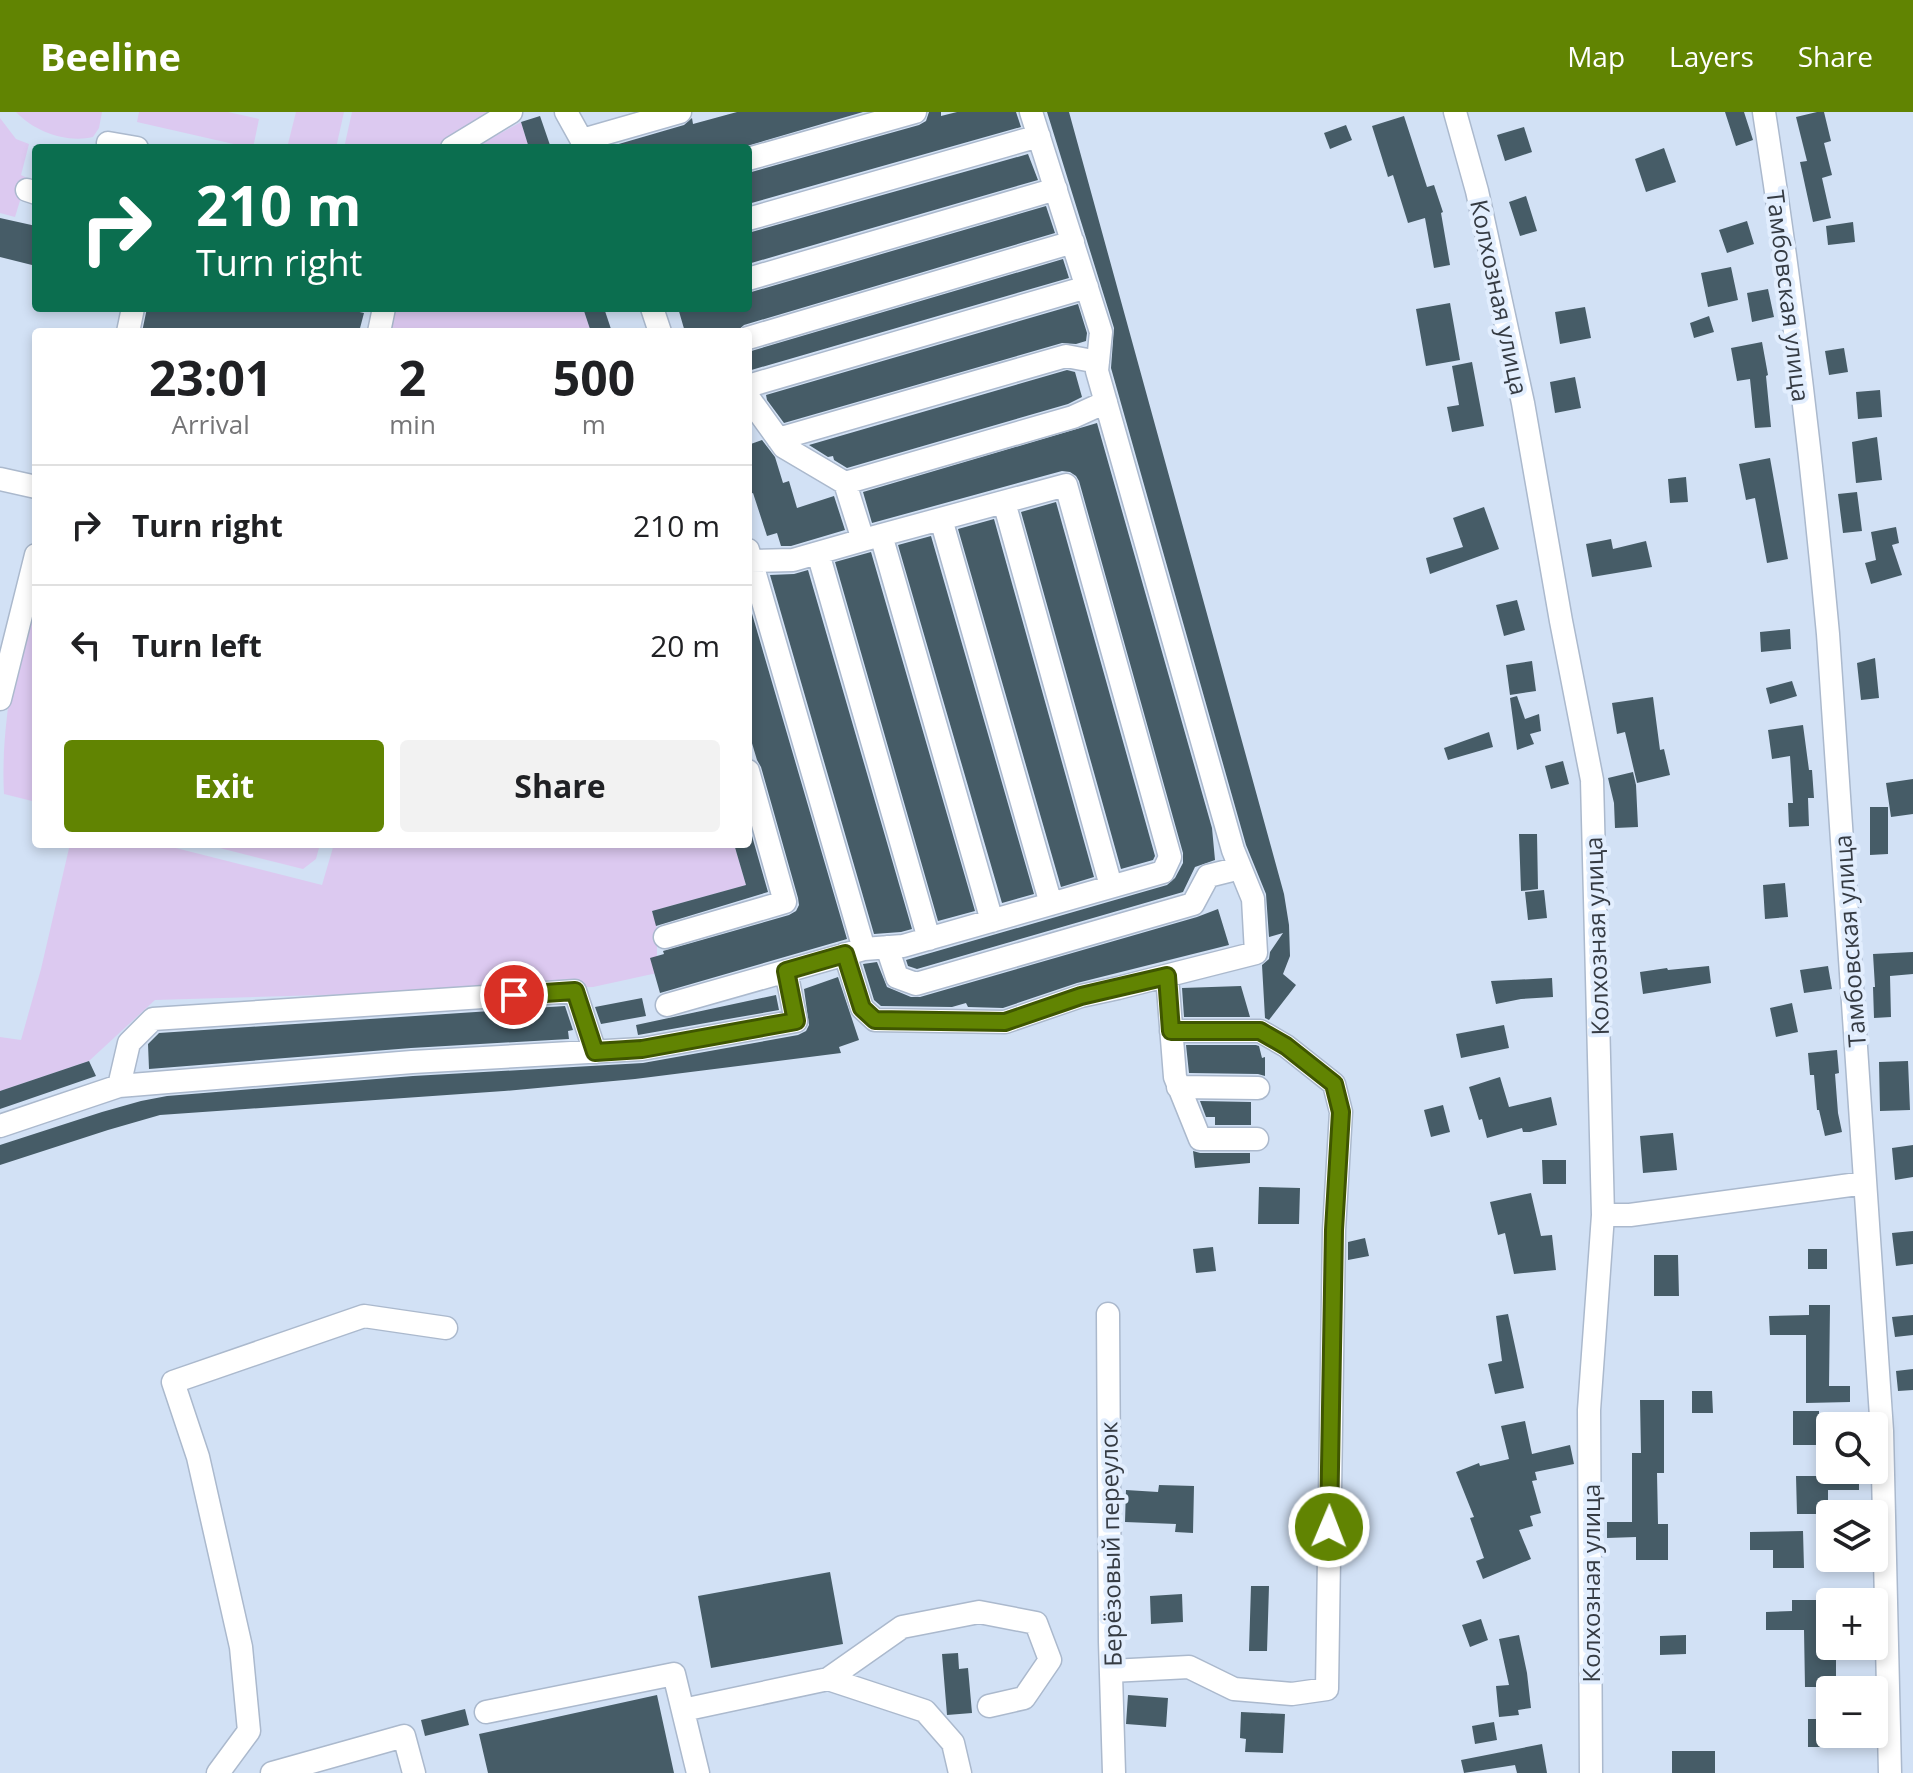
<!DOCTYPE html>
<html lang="en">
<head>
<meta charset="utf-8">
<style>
	:root { --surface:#fff; --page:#f2f2f2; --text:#202124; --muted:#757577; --line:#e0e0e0; --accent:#618402 }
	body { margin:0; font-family:"Open Sans",sans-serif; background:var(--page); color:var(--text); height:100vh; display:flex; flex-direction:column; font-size:30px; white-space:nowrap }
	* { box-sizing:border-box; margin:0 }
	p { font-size:26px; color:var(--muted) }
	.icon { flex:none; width:44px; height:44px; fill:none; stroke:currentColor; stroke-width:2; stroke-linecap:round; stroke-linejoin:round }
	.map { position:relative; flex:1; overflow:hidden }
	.sheet { position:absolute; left:32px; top:216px; width:720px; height:520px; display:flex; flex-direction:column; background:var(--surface); border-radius:8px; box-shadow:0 4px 12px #0003 }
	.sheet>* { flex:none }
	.banner { position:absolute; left:32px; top:32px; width:720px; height:168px; border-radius:8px; box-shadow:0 4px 12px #0003; background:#0b6e4f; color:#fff; overflow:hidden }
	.tools { position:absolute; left:1816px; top:1300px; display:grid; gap:16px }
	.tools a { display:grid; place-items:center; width:72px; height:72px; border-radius:8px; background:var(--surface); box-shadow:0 4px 12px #0003; font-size:40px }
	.pin { position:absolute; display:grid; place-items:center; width:68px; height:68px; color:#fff; margin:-34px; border:4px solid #fff; border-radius:50%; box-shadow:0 2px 8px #0007 }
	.me { position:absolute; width:88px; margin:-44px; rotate:1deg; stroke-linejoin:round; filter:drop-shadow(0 0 6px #0008) }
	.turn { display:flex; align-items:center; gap:28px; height:168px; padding:0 32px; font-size:36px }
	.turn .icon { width:104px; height:104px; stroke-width:2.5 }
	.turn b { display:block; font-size:56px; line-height:68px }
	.eta { display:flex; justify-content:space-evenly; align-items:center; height:136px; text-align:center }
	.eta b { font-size:48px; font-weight:700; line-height:56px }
	.action { display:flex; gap:16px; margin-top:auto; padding:16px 32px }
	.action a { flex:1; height:92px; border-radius:8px; background:var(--accent); color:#fff; font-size:32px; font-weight:700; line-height:92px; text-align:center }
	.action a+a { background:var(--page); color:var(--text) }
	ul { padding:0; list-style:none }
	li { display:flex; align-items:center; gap:24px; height:120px; padding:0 32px; border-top:2px solid var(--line) }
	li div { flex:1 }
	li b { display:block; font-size:30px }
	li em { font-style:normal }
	header { display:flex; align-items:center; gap:48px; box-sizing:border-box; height:112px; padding:0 40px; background:var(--accent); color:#fff }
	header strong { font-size:38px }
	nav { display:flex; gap:44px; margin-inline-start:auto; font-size:28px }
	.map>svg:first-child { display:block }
</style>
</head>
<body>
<header>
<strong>Beeline</strong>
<nav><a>Map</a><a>Layers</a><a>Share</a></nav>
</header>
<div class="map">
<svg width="1913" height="1661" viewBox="0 0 1913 1661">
	<rect width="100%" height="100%" fill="#d2e1f5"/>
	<path fill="#dcc9f0" d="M 16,0 L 102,0 L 99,16 L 93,25 C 66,31 35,20 16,0 Z
		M 139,0 L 228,0 L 259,7 L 253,36 L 251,36 L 137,10 Z
		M 296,0 L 344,0 L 336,36 L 287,36 Z
		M 352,0 L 496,0 L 453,28 L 438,36 L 344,36 Z
		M 0,6 L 16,27 L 29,32 L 21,63 L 27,66 L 15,105 L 0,101 Z
		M 521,10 L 529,36 L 473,36 Z
		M 389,196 L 583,196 L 591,220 L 384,220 Z
		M 36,456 L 36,690 L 4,682 C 0,612 19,524 36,456 Z
		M 70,732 L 160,732 L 322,773 L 334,732 L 734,732 L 746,773 L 652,799 L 657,816 L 657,861 L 593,875 L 155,888 L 89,949 L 0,979 L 0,925 L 21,928 L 41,857 Z
		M 204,732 L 320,732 L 316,747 L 303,757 Z"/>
	<path fill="#465c67" d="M 737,0 L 863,0 L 740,36 L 605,36 L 684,13 L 692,6 L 693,12 Z
		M 929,0 L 941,0 L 941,4 L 957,0 L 1016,0 L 1021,15 L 748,92 L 748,61 L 919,13 L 926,9 Z
		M 1047,0 L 1069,0 L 1284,782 L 1289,813 L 1290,844 L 1283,862 L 1296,873 L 1269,908 L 1265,906 L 1262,853 L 1269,847 L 1270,840 L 1283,821 L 1269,825 L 1266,782 L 1246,733 L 1111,256 L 1114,216 Z
		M 1725,0 L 1744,0 L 1753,28 L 1736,34 Z
		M 1817,0 L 1824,0 L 1831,29 L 1824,31 L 1832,63 L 1822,66 L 1831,106 L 1813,110 L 1800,50 L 1807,49 L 1796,5 Z
		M 540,4 L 551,36 L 529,36 L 521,10 Z
		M 1404,4 L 1427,75 L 1434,73 L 1443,100 L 1441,101 L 1450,153 L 1434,156 L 1425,106 L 1408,111 L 1393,63 L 1388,65 L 1372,14 Z
		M 1346,13 L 1352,28 L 1330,37 L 1324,21 Z
		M 1524,15 L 1532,40 L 1505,49 L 1497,23 Z
		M 1664,36 L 1676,70 L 1646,80 L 1635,47 Z
		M 1028,42 L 1038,68 L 748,152 L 748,121 Z
		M 1526,84 L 1537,119 L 1520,124 L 1509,90 Z
		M 1046,94 L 1055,121 L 744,213 L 736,220 L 685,220 L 678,196 L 748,196 L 748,181 Z
		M 0,106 L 36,114 L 36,154 L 0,145 Z
		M 1747,109 L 1754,132 L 1727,141 L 1719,118 Z
		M 1853,110 L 1855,130 L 1828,133 L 1826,114 Z
		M 1063,147 L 1069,166 L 748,259 L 748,240 Z
		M 1731,155 L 1738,188 L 1708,195 L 1701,161 Z
		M 1768,177 L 1774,205 L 1752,210 L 1747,181 Z
		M 1450,191 L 1460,248 L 1426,254 L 1416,197 Z
		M 1078,192 L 1087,221 L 1086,229 L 1076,232 L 1062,231 L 784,311 L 767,288 L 766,283 Z
		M 1585,195 L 1591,226 L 1560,232 L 1555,200 Z
		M 147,196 L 342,196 L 364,201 L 359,220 L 142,220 Z
		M 583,196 L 604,196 L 612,220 L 591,220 Z
		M 1709,204 L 1714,220 L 1694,226 L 1690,211 Z
		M 1762,230 L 1768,263 L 1766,264 L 1771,315 L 1755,316 L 1750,267 L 1737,269 L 1731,236 Z
		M 1844,236 L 1848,260 L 1829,263 L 1825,239 Z
		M 1472,250 L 1484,314 L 1452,320 L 1447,295 L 1459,293 L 1452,254 Z
		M 1067,258 L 1075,260 L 1082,285 L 1068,292 L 847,356 L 834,348 L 833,344 L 828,345 L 809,333 Z
		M 1575,265 L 1581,296 L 1555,301 L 1550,270 Z
		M 1880,278 L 1882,305 L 1858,307 L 1856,280 Z
		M 1097,311 L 1212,716 L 1215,748 L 1195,755 L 1183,780 L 917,857 L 908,854 L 906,848 L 1167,773 L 1175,766 L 1183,751 L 1183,741 L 1079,369 L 1076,364 L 1070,360 L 1062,359 L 872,411 L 863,380 Z
		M 1877,325 L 1882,368 L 1856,371 L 1852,330 Z
		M 762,328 L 775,345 L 783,371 L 789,369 L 797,396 L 834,384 L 845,418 L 791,434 L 781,434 L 777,421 L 767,424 L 753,381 L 748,383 L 748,333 Z
		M 1770,346 L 1788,447 L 1767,451 L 1755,386 L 1746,388 L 1739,352 Z
		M 1686,365 L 1688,390 L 1670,391 L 1668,367 Z
		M 1857,380 L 1862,419 L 1843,421 L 1838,382 Z
		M 1056,390 L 1155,744 L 1153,748 L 1121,757 L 1021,400 Z
		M 1484,395 L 1499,437 L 1430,462 L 1426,446 L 1463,435 L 1453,406 Z
		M 994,407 L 1094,765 L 1061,775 L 958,417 Z
		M 1896,415 L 1899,431 L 1892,433 L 1902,463 L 1871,472 L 1865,451 L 1876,448 L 1871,420 Z
		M 931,424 L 1034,782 L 1002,791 L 898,433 Z
		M 1611,427 L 1613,437 L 1646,429 L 1652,455 L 1592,465 L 1586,432 Z
		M 871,440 L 975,799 L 938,809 L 835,450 Z
		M 808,458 L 912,817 L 901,820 L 874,822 L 770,463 L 794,462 Z
		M 748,488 L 847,827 L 660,881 L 650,846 L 664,842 L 663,839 L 789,803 L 796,799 L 799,793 L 798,786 L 761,655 L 757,648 L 748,618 Z
		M 1517,488 L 1525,518 L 1504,524 L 1496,493 Z
		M 1790,517 L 1791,537 L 1761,540 L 1760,520 Z
		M 1875,546 L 1879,586 L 1861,588 L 1857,551 Z
		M 1532,549 L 1536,579 L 1510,583 L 1506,553 Z
		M 1792,569 L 1797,584 L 1770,592 L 1766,576 Z
		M 1517,584 L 1525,607 L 1539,602 L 1541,619 L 1530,622 L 1534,632 L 1517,638 L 1510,586 Z
		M 1653,585 L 1660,638 L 1664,637 L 1670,663 L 1637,671 L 1625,620 L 1617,622 L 1612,591 Z
		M 1803,613 L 1809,658 L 1812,658 L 1814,686 L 1808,686 L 1809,714 L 1789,715 L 1788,691 L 1793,691 L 1790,644 L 1772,647 L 1768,618 Z
		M 1489,620 L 1493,635 L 1448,648 L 1444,636 Z
		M 1563,649 L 1569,672 L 1551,677 L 1545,654 Z
		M 1633,660 L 1636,673 L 1638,715 L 1615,716 L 1614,691 L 1608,666 Z
		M 1913,667 L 1913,702 L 1891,705 L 1886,671 Z
		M 1870,695 L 1888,695 L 1888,742 L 1870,743 Z
		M 748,710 L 768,780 L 656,814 L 652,799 L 746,773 L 734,732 L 748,732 Z
		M 1519,722 L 1537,722 L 1538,777 L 1521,779 Z
		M 1785,771 L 1788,805 L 1765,807 L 1763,773 Z
		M 1544,778 L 1547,806 L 1528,808 L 1525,780 Z
		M 1218,797 L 1229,833 L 1077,871 L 1003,896 L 968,895 L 966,891 L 952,895 L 881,894 L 874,888 L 863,852 L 877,850 L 887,875 L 911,885 L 920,885 L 1197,805 Z
		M 1913,840 L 1913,862 L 1890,864 L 1891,905 L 1874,906 L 1873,875 L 1875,875 L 1873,842 Z
		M 1709,854 L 1711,871 L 1643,882 L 1640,860 L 1667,856 L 1668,858 Z
		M 1828,854 L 1832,877 L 1804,881 L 1800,858 Z
		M 838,865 L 859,928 L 839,935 L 841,941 L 635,967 L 504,979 L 160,1003 L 108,1018 L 0,1053 L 0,1033 L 102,1000 L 141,989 L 167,984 L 413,964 L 643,951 L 798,923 L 806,919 L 809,913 L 804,877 Z
		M 1552,866 L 1553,885 L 1521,887 L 1496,892 L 1491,869 Z
		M 1241,874 L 1250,905 L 1184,905 L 1182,876 Z
		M 776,883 L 779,898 L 638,923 L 636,913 Z
		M 642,886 L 646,904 L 601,912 L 595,895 Z
		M 1792,891 L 1798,920 L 1776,925 L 1770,896 Z
		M 565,894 L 573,918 L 568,919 L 569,927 L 411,936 L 149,957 L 148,932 L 159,921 Z
		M 1504,913 L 1509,936 L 1461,946 L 1456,922 Z
		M 1186,933 L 1256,933 L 1259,934 L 1262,946 L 1265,945 L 1265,964 L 1258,962 L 1189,961 Z
		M 1837,938 L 1839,961 L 1835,962 L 1838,1001 L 1842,1020 L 1825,1024 L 1819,998 L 1817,998 L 1814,963 L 1810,963 L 1808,941 Z
		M 89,949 L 96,964 L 0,997 L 0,979 Z
		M 1908,949 L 1910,998 L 1880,999 L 1879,950 Z
		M 1500,965 L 1509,995 L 1551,985 L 1557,1013 L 1530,1020 L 1523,1020 L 1522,1016 L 1487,1026 L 1482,1007 L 1479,1008 L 1469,975 Z
		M 1200,989 L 1251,990 L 1251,1013 L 1215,1013 L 1215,1005 L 1206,1005 Z
		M 1443,993 L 1450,1020 L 1431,1025 L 1424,998 Z
		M 1673,1021 L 1677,1058 L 1643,1061 L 1640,1024 Z
		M 1913,1033 L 1913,1065 L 1895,1068 L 1892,1036 Z
		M 1193,1039 L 1200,1041 L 1250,1041 L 1250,1051 L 1195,1056 Z
		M 1542,1048 L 1566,1048 L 1566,1072 L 1543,1072 Z
		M 1259,1075 L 1300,1076 L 1299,1112 L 1258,1112 Z
		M 1531,1081 L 1541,1124 L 1552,1123 L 1556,1158 L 1514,1162 L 1505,1121 L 1498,1123 L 1490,1090 Z
		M 1913,1119 L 1913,1152 L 1896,1154 L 1892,1121 Z
		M 1365,1126 L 1369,1144 L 1348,1148 L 1348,1130 Z
		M 1213,1135 L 1216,1159 L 1196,1161 L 1193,1137 Z
		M 1808,1137 L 1827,1137 L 1827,1157 L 1808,1157 Z
		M 1654,1143 L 1678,1143 L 1679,1184 L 1654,1184 Z
		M 1809,1193 L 1830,1193 L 1829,1274 L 1850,1274 L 1850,1290 L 1806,1291 L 1806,1223 L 1770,1223 L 1769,1204 L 1809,1203 Z
		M 1508,1202 L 1524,1276 L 1495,1282 L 1488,1252 L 1502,1249 L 1496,1204 Z
		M 1913,1203 L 1913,1223 L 1895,1225 L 1892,1205 Z
		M 1913,1257 L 1913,1278 L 1898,1279 L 1896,1259 Z
		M 1692,1279 L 1712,1279 L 1713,1301 L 1692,1301 Z
		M 1640,1288 L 1664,1288 L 1664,1361 L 1657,1361 L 1658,1412 L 1668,1412 L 1668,1448 L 1636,1448 L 1636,1425 L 1607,1426 L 1607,1410 L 1632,1410 L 1632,1341 L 1641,1341 Z
		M 1793,1299 L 1819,1299 L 1819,1333 L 1793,1333 Z
		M 1525,1309 L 1532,1342 L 1570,1333 L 1574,1352 L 1535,1360 L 1537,1368 L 1532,1369 L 1541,1401 L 1530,1404 L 1533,1414 L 1519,1418 L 1531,1447 L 1483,1467 L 1476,1449 L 1484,1446 L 1470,1406 L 1474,1405 L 1456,1360 L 1479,1351 L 1480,1354 L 1509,1347 L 1501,1314 Z
		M 1823,1362 L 1859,1362 L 1859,1378 L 1828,1378 L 1828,1402 L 1797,1402 L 1796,1364 L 1823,1364 Z
		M 1159,1373 L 1194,1374 L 1193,1421 L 1175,1420 L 1176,1412 L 1125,1410 L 1126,1378 L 1158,1380 Z
		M 1803,1419 L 1804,1456 L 1773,1456 L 1773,1438 L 1750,1438 L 1750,1420 Z
		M 830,1460 L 843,1532 L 711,1556 L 698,1484 Z
		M 1251,1474 L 1269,1474 L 1267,1539 L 1249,1539 Z
		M 1182,1482 L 1183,1510 L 1151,1512 L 1150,1484 Z
		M 1792,1488 L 1830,1488 L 1830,1540 L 1836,1540 L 1836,1575 L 1805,1575 L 1804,1518 L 1766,1518 L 1766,1500 L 1792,1499 Z
		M 1481,1507 L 1488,1528 L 1470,1535 L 1462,1513 Z
		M 1519,1523 L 1527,1561 L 1531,1596 L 1518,1598 L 1519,1603 L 1499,1605 L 1496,1574 L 1509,1573 L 1499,1527 Z
		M 1686,1523 L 1686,1542 L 1660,1543 L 1660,1524 Z
		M 958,1541 L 959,1557 L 968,1556 L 972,1601 L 947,1603 L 942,1542 Z
		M 657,1583 L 674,1661 L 488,1661 L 479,1622 Z
		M 1128,1583 L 1168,1586 L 1166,1615 L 1126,1612 Z
		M 465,1597 L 469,1613 L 425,1624 L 421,1608 Z
		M 1241,1600 L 1285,1602 L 1283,1641 L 1245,1640 L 1246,1627 L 1240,1626 Z
		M 1808,1607 L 1830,1607 L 1830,1635 L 1808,1635 Z
		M 1494,1610 L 1497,1628 L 1475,1632 L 1472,1614 Z
		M 1542,1632 L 1547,1661 L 1517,1661 L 1515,1653 L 1464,1661 L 1461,1648 Z
		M 1672,1639 L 1715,1639 L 1715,1661 L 1672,1661 Z"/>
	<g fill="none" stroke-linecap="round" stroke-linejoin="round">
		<g stroke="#abb9cd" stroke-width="25">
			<path id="minor" d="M 566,0 L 586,36
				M 1455,0 L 1477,79 L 1523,291 L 1561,509 L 1592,668 L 1603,1103 L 1589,1298 L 1591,1661
				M 1764,0 C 1791,173 1812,348 1828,522 L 1882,1319 L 1890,1661
				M 582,28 L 680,0
				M 108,31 L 137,36
				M 452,36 L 511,0
				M 748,47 L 915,0
				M 27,78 L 36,81
				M 748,107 L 1039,24
				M 748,167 L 1056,77
				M 652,196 L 660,220
				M 128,220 L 133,196
				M 379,220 L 384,196
				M 748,226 L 1073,130
				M 748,274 L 1087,175
				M 778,327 L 1066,244 L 1098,250
				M 0,367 L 36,375
				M 845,371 L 1073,305 L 1106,290
				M 1004,390 L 1111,774
				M 941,407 L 1051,792
				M 881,423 L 992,809
				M 748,438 L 864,837
				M 818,441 L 929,827
				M 751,449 L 793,448 L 863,428
				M 0,587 L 36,443
				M 665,825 L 785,790 L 748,659
				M 887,835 L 897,865 L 916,872 L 1193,792 L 1208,764 L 1240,756
				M 845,842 L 862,896 L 875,908 L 1005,910 L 1081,884 L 1118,876 L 1256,841 L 1253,787 L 1233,738 L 1097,259 L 1101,220 L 1031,0
				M 1167,864 L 1175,965 L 1200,1027 L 1257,1027
				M 667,893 L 864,837 L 903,834 L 1163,760 L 1170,745 L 1066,373 L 863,428 L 845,371 L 784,335 L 748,285
				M 119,974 L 129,931 L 153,907 L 575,879 L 595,940
				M 1178,975 L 1258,976
				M 0,1014 L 119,974 L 412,950 L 642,937 L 796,909 L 786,859
				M 1603,1103 L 1630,1103 L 1865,1071
				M 1108,1202 L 1110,1530 L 1114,1661
				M 1111,1559 L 1189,1555 L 1234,1577 L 1292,1582 L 1327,1577 L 1334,1118 L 1341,1000 L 1334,972 L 1286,934 L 1260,919 L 1171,919
				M 828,1567 L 925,1599 L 953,1631 L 960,1661
				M 683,1598 L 828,1567 L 902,1515 L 979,1500 L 1036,1511 L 1050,1548 L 1024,1586 L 989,1594
				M 486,1600 L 674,1562 L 698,1661
				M 218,1661 L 249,1619 L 241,1535 L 198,1345 L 173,1270 L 364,1204 L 446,1216
				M 272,1661 L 404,1624 L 414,1661"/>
		</g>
		<use href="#minor" stroke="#fff" stroke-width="22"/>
	</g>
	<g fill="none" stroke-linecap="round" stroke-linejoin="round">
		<g stroke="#3f5601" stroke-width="20">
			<path id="route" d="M 514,883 L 575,879 L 595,940 L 642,937 L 796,909 L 786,859 L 845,842 L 862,896 L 875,908 L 1005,910 L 1081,884 L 1167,864 L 1171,919 L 1260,919 L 1286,934 L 1334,972 L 1341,1000 L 1334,1118 L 1329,1415"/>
		</g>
		<use href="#route" stroke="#618402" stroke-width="14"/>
	</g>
	<g text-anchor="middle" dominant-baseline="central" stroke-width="8" stroke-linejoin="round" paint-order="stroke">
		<g font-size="24" fill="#353b43" stroke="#e2eefe">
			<text transform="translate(1789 184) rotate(83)">Тамбовская улица</text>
			<text transform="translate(1500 185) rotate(78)">Колхозная улица</text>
			<text transform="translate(1596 824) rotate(-92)">Колхозная улица</text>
			<text transform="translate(1849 829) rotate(-94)">Тамбовская улица</text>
			<text transform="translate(1110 1432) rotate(-91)">Берёзовый переулок</text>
			<text transform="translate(1590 1471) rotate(-90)">Колхозная улица</text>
		</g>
	</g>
</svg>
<div class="tools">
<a><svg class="icon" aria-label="search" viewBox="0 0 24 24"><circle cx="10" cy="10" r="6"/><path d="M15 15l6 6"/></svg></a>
<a><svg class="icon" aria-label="layers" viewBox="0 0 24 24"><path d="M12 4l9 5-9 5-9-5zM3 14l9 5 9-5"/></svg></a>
<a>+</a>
<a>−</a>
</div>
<div class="pin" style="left:514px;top:883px;background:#d93025"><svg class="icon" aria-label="arrive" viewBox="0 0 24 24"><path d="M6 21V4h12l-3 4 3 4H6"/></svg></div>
<svg class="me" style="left:1329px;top:1415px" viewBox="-20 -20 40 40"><circle r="17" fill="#618402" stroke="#fff" stroke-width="3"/><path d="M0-11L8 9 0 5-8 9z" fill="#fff"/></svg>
<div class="banner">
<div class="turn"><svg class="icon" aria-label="right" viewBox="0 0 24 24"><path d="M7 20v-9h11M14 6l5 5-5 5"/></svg><div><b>210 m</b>Turn right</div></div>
</div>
<section class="sheet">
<div class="eta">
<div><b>23:01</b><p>Arrival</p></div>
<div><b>2</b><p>min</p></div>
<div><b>500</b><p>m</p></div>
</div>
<ul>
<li><svg class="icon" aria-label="right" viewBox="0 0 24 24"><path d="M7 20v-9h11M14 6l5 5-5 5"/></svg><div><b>Turn right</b></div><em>210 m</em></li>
<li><svg class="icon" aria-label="left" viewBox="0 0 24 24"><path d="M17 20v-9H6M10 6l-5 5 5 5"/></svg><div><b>Turn left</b></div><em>20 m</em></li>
</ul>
<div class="action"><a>Exit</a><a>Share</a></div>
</section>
</div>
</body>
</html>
